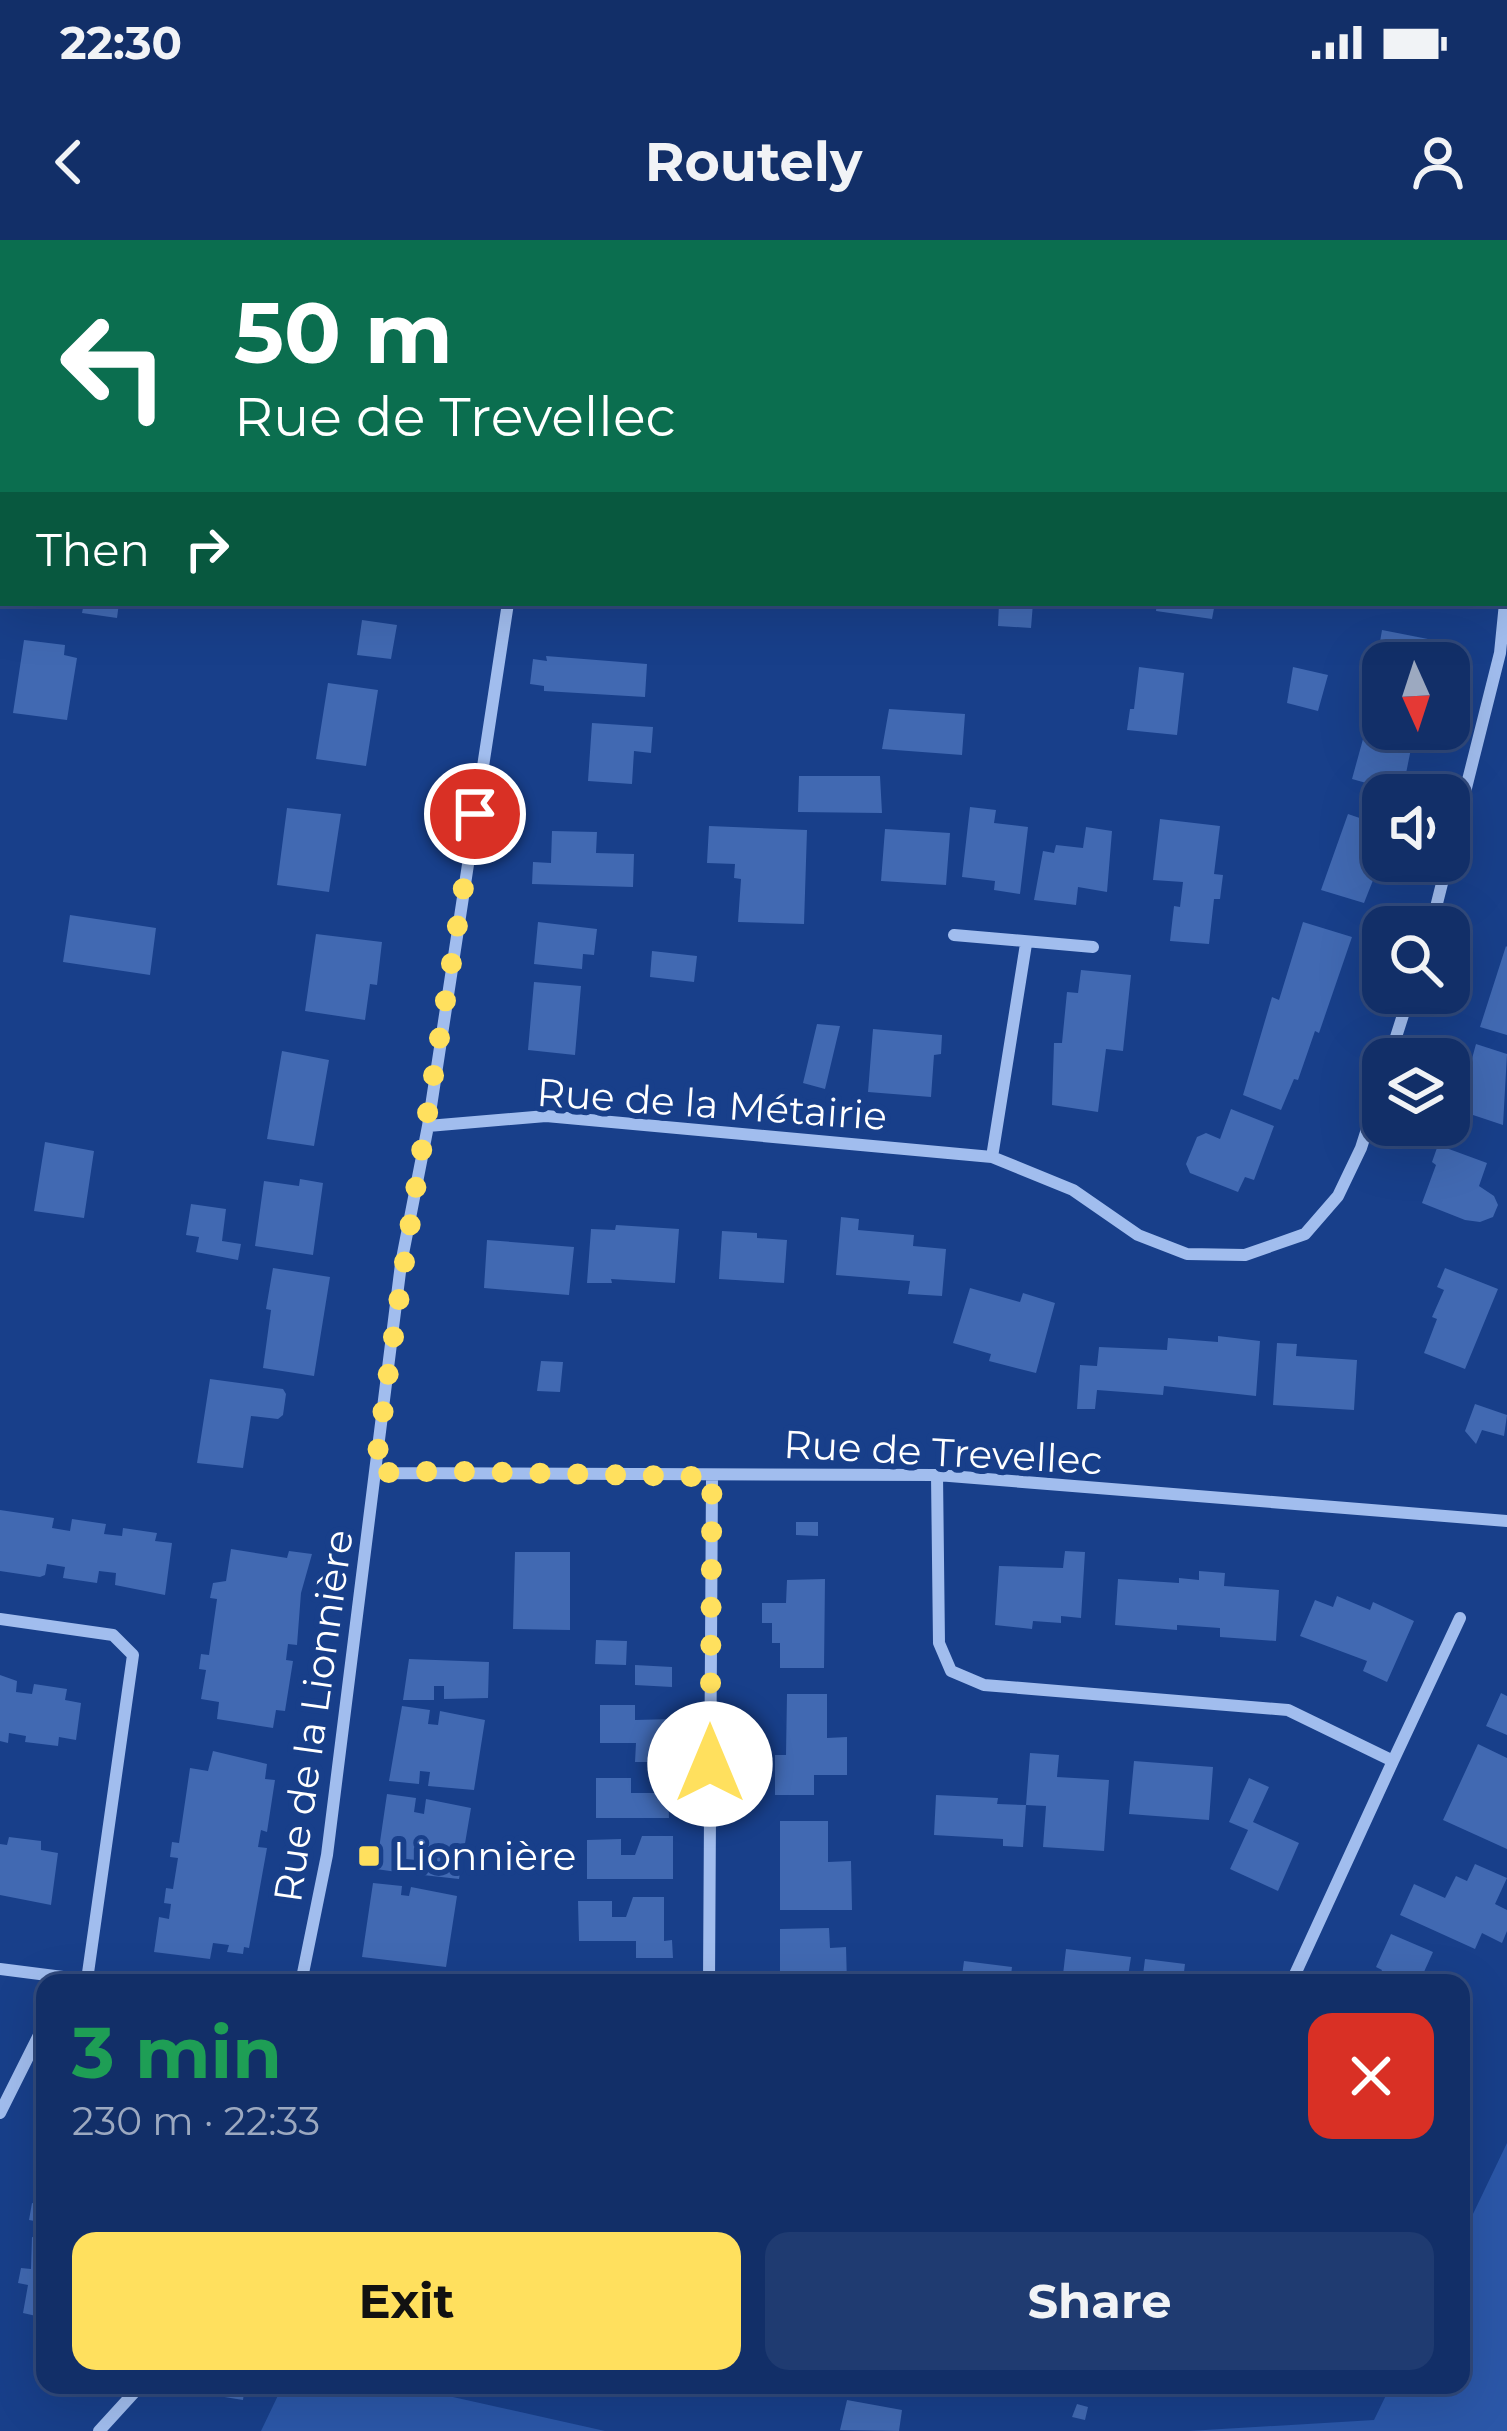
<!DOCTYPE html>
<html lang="en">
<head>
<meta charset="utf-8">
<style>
	:root { --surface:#122f68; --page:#1f3b71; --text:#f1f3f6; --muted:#9ca9c0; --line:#314a7c; --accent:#ffe05e }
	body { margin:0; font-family:Montserrat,sans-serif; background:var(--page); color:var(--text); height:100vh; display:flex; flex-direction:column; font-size:45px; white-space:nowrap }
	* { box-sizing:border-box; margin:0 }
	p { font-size:39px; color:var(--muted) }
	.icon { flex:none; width:66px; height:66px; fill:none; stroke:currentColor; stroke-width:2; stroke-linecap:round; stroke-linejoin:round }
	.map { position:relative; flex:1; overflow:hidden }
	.panel { position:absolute; left:36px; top:1734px; width:1434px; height:420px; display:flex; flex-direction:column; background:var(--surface); border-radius:24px; box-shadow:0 12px 48px #0002,0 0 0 3px var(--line) }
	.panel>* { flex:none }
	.guide { position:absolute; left:0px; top:0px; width:1509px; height:366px; box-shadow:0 12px 48px #0002,0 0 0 3px var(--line); background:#0b6e4f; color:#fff; overflow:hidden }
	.needle { width:78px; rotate:177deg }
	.tools { position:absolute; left:1362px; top:402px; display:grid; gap:24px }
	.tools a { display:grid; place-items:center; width:108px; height:108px; border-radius:24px; background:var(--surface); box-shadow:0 12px 48px #0002,0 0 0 3px var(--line); font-size:60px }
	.pin { position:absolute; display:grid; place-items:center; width:102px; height:102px; color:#fff; margin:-51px; border:6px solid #fff; border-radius:50%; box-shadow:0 3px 12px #0007 }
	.me { position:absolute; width:132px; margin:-66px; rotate:0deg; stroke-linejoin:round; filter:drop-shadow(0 0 9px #0008) }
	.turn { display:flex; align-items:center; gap:42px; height:252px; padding:0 36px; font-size:54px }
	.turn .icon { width:156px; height:156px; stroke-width:2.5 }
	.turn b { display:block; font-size:84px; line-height:102px }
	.then { display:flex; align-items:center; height:114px; padding:0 36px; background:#0003; gap:24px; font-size:45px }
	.round { display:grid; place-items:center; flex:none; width:126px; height:126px; border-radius:24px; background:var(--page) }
	.summary { display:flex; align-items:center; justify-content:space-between; height:204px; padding:0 36px }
	h1 { font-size:72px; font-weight:700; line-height:90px; color:#1e9e55 }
	.action { display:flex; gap:24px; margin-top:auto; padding:24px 36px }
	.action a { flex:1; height:138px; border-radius:24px; background:var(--accent); color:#111; font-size:48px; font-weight:700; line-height:138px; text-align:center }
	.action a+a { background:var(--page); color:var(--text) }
	.status { display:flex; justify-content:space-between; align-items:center; height:84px; padding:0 60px; background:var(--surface); direction:ltr }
	.status svg { height:33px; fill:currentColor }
	header { display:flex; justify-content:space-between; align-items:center; height:156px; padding:0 36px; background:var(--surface); font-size:54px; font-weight:700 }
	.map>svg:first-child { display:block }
</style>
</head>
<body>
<div class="status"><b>22:30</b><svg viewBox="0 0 49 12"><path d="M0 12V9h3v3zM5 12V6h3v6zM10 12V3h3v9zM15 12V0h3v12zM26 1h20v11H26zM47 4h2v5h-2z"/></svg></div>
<header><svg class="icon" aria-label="back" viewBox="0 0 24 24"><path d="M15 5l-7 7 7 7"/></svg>Routely<svg class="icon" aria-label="person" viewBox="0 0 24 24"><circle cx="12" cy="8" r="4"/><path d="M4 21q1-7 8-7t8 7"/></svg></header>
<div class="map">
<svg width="1507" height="2191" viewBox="0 0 1507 2191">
	<rect width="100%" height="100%" fill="#183f8a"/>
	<path fill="#2b57a8" d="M 1507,1903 L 1507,2191 L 1188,2191 L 1374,2180 L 1391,2145 L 1461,2145 L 1461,1999 Z
		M 283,2145 L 399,2145 L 605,2191 L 261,2191 Z"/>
	<path fill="#4169b2" d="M 84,363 L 119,363 L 117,378 L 82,373 Z
		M 999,363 L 1033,363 L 1031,388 L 998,386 Z
		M 1157,363 L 1215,363 L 1212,379 L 1156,371 Z
		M 362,380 L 397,385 L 391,419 L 357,415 Z
		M 1382,390 L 1428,399 L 1423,423 L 1383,423 L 1383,451 L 1372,449 Z
		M 24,400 L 65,405 L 64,415 L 77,418 L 67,480 L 13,473 Z
		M 546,416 L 647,424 L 645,457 L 544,451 L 544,446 L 530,444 L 533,419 L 547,421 Z
		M 1139,427 L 1184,433 L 1177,495 L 1127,490 L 1130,469 L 1134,469 Z
		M 1293,427 L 1328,435 L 1318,471 L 1287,463 Z
		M 328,443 L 378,450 L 366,526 L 316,519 Z
		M 889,469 L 965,474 L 962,515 L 882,509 Z
		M 1368,481 L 1383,485 L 1383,489 L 1414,494 L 1402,553 L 1352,539 Z
		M 592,483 L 653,487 L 651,513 L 634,511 L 632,544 L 588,541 Z
		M 799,536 L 880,536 L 882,573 L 798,572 Z
		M 970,567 L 996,570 L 994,583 L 1028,587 L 1020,654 L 994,650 L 995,641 L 962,637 Z
		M 287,568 L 341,574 L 329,652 L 277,645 Z
		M 1348,574 L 1383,586 L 1383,615 L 1364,663 L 1321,650 Z
		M 1160,579 L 1220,586 L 1214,634 L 1223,635 L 1220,659 L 1214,659 L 1209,704 L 1170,701 L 1174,666 L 1180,667 L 1183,642 L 1153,640 Z
		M 709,586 L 807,590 L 804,684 L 738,682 L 741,639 L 734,638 L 735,624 L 707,623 Z
		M 1086,587 L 1112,591 L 1107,652 L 1078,647 L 1076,665 L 1034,660 L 1043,611 L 1054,613 L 1056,605 L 1083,608 Z
		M 885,589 L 950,593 L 946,645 L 881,641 Z
		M 552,591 L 597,592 L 596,613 L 634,614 L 633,647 L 532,644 L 533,622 L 551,623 Z
		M 70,675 L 156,688 L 150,735 L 63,722 Z
		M 538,682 L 597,689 L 594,715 L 583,714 L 582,729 L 534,724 Z
		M 1303,682 L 1352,697 L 1319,793 L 1315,791 L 1298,840 L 1294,839 L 1281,870 L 1243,855 L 1272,757 L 1279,760 Z
		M 316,694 L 382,702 L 377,745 L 370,744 L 365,780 L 305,771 Z
		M 1506,706 L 1507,707 L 1507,795 L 1480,787 Z
		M 652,711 L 697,716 L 694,742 L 650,737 Z
		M 1081,730 L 1131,735 L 1123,811 L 1106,809 L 1098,872 L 1052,865 L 1054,803 L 1062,803 L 1067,752 L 1078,753 Z
		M 534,742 L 581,746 L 575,815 L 528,810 Z
		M 817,784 L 840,786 L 825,849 L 803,843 Z
		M 873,789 L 942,795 L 941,814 L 934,815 L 931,857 L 868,852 Z
		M 1476,804 L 1507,814 L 1503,885 L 1458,870 Z
		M 282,811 L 329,820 L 314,906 L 267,899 Z
		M 1231,869 L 1274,886 L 1254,940 L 1245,937 L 1238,952 L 1190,933 L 1186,924 L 1197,897 L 1206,893 L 1220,899 Z
		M 45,902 L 94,911 L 84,978 L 34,971 Z
		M 1438,905 L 1487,923 L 1479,946 L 1494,956 L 1498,965 L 1493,977 L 1480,982 L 1465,980 L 1422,963 L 1436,925 L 1432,922 Z
		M 300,939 L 323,943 L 313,1015 L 255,1006 L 264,941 L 299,946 Z
		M 191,964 L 226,969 L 222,1001 L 241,1004 L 238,1020 L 196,1012 L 199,997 L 186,995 Z
		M 841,977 L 859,979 L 858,990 L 914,995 L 913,1006 L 946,1009 L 942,1056 L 908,1054 L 910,1041 L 836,1035 Z
		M 616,985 L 679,989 L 675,1043 L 611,1039 L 612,1043 L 587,1043 L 591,989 L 615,990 Z
		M 722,991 L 757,993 L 757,998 L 787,1000 L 784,1043 L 719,1039 Z
		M 487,1000 L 574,1007 L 569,1055 L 484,1048 Z
		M 273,1028 L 330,1037 L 314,1136 L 263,1128 L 271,1070 L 266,1069 Z
		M 1445,1028 L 1498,1049 L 1465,1129 L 1424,1113 L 1437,1079 L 1432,1077 L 1444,1050 L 1437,1047 Z
		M 970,1048 L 1020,1062 L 1023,1053 L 1055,1063 L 1036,1133 L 989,1121 L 991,1114 L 953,1103 Z
		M 1218,1096 L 1260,1101 L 1256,1156 L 1164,1146 L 1163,1155 L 1097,1150 L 1095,1169 L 1077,1169 L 1080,1125 L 1097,1126 L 1099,1107 L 1167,1110 L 1168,1098 L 1218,1102 Z
		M 1277,1103 L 1297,1104 L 1296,1116 L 1357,1120 L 1354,1170 L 1273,1165 Z
		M 541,1121 L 563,1122 L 560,1152 L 537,1151 Z
		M 210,1139 L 283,1149 L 286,1154 L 283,1175 L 278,1179 L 251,1176 L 243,1228 L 197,1223 Z
		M 1475,1164 L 1507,1175 L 1504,1196 L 1482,1190 L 1476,1204 L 1465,1191 Z
		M 0,1270 L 54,1278 L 52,1288 L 70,1291 L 72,1279 L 106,1284 L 104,1294 L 122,1296 L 123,1288 L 157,1293 L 155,1301 L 172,1303 L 165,1355 L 115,1345 L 116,1333 L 99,1331 L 97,1343 L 63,1338 L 65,1327 L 47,1324 L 45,1335 L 40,1337 L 0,1331 Z
		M 796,1282 L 818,1282 L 818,1296 L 796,1295 Z
		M 231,1309 L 287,1318 L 289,1311 L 312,1314 L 301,1353 L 297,1405 L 288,1404 L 286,1420 L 293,1421 L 285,1471 L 276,1470 L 273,1488 L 217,1479 L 219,1462 L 201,1459 L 206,1430 L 199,1429 L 201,1414 L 209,1415 L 217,1359 L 210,1358 L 213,1343 L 226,1341 Z
		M 1065,1311 L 1085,1312 L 1081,1378 L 1061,1376 L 1061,1383 L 1033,1381 L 1032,1389 L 995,1385 L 999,1326 L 1063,1328 Z
		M 515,1312 L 570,1312 L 570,1390 L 513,1389 Z
		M 1199,1331 L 1225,1333 L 1224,1346 L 1279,1350 L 1276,1401 L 1220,1397 L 1220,1388 L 1177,1385 L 1177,1390 L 1115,1385 L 1118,1339 L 1179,1343 L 1179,1338 L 1199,1340 Z
		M 825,1339 L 824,1428 L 780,1428 L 780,1403 L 772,1403 L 772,1383 L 762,1383 L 762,1363 L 786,1363 L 787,1340 Z
		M 1337,1356 L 1370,1370 L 1373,1362 L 1414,1381 L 1387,1442 L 1363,1431 L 1367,1421 L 1300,1396 L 1315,1360 L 1333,1367 Z
		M 596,1400 L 627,1401 L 626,1425 L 595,1424 Z
		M 409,1419 L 489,1422 L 488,1458 L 444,1459 L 444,1446 L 434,1446 L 434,1460 L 403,1460 Z
		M 635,1425 L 672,1427 L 672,1447 L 635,1445 Z
		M 0,1435 L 17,1441 L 16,1452 L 32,1454 L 34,1444 L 67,1449 L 65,1460 L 81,1463 L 76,1500 L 59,1497 L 58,1506 L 25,1502 L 26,1496 L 9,1493 L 8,1503 L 0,1501 Z
		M 1501,1453 L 1507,1456 L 1507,1495 L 1486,1486 Z
		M 787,1454 L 827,1454 L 827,1498 L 847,1497 L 847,1535 L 814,1535 L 814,1555 L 775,1555 L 775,1515 L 786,1515 Z
		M 600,1465 L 635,1465 L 635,1480 L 673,1479 L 672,1522 L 635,1522 L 636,1503 L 600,1503 Z
		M 402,1466 L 430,1470 L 428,1484 L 438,1485 L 440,1471 L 485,1480 L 474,1550 L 428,1546 L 430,1532 L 420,1531 L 419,1544 L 389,1541 Z
		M 1478,1504 L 1507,1518 L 1507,1609 L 1443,1580 Z
		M 213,1511 L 267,1524 L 265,1539 L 275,1540 L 267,1592 L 261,1590 L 258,1607 L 267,1608 L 249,1708 L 244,1707 L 243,1714 L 227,1712 L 229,1705 L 213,1703 L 210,1719 L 154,1712 L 159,1677 L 169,1679 L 171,1664 L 164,1663 L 166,1648 L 173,1649 L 178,1618 L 170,1617 L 172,1602 L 179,1603 L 190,1528 L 208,1531 Z
		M 1030,1513 L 1059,1515 L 1057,1537 L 1109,1540 L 1104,1611 L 1043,1607 L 1046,1566 L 1026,1565 Z
		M 1134,1521 L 1213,1527 L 1209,1580 L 1129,1574 Z
		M 596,1538 L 631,1538 L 631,1553 L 668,1553 L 669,1578 L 596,1578 Z
		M 1249,1538 L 1269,1547 L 1253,1582 L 1299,1603 L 1278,1651 L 1230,1629 L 1248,1590 L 1229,1582 Z
		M 387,1554 L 416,1558 L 414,1572 L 424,1574 L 426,1559 L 471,1568 L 459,1639 L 414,1634 L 416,1620 L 406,1619 L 404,1633 L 376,1629 Z
		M 936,1555 L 998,1558 L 997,1564 L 1026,1565 L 1023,1607 L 1003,1606 L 1003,1599 L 934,1595 Z
		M 780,1581 L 828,1581 L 828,1622 L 851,1621 L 852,1670 L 780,1670 Z
		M 642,1596 L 673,1596 L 673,1639 L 587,1639 L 587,1600 L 621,1599 L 621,1615 L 635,1615 Z
		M 9,1597 L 41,1601 L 41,1610 L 58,1613 L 51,1665 L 0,1655 L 0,1604 L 7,1605 Z
		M 1475,1624 L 1507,1638 L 1495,1664 L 1507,1670 L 1507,1691 L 1502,1703 L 1482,1693 L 1475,1709 L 1400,1675 L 1414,1644 L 1445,1658 L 1456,1636 L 1467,1641 Z
		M 373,1643 L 402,1646 L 401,1655 L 409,1656 L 411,1647 L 457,1656 L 446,1727 L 362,1717 Z
		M 633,1657 L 664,1657 L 664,1701 L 672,1700 L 673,1718 L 636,1718 L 636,1701 L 579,1701 L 578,1661 L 612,1661 L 612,1677 L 626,1677 Z
		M 829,1688 L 830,1708 L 846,1707 L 847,1743 L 787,1743 L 787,1734 L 780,1733 L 780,1689 Z
		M 1391,1694 L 1433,1712 L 1419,1743 L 1376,1743 L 1382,1730 L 1376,1727 Z
		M 1066,1709 L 1131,1717 L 1127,1743 L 1062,1743 Z
		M 1145,1719 L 1185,1724 L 1184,1732 L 1223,1737 L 1223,1743 L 1142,1743 Z
		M 964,1721 L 1012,1727 L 1010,1743 L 961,1743 Z
		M 604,1732 L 639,1737 L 638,1743 L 603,1743 Z
		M 32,1963 L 45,1966 L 45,2078 L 23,2073 L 28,2045 L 18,2043 L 21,2028 L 31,2029 L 32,1997 L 37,1998 L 40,1982 L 29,1980 Z
		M 214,2145 L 245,2145 L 243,2160 L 212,2155 Z
		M 847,2160 L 902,2170 L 899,2191 L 840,2190 Z
		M 1077,2164 L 1088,2167 L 1085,2180 L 1072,2177 Z"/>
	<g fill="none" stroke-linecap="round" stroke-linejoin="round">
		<path stroke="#a1bdee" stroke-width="12" d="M 567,3 L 568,0
			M 0,166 L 3,166
			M 1506,218 L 1507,218
			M 1431,687 L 1500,413 L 1505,363
			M 954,695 L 1093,707
			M 1389,819 L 1410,753
			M 428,886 L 546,876 L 992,917 L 1073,950 L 1138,995 L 1187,1014 L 1245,1015 L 1305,994 L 1338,956 L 1361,908 L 1383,839
			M 992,917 L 1026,704
			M 375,1233 L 937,1235 L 1507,1281
			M 937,1235 L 939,1403 L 951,1431 L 984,1445 L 1288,1470 L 1393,1521 L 1291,1743
			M 0,1379 L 113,1395 L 133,1415 L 87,1740
			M 1393,1521 L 1460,1378
			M 0,1729 L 110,1743
			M 301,1743 L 327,1615 L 401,1024 L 428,886 L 508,363
			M 709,1743 L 712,1237
			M 0,1873 L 45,1783
			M 99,2191 L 141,2145"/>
	</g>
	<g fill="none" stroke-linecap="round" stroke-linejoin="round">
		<path stroke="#ffe05e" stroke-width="21" stroke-dasharray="0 37.8" d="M 475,574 C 441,794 403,1013 375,1233 L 443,1231 L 712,1237 L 710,1524"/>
	</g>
	<rect fill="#ffe05e" stroke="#183f8a" stroke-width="4.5" x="357" y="1604" width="24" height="24" rx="6"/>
	<g text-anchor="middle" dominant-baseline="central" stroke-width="12" stroke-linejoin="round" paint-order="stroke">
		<g font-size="39" fill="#fff" stroke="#183f8a">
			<text transform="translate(712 864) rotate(4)">Rue de la Métairie</text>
			<text transform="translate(943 1212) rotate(3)">Rue de Trevellec</text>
			<text transform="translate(313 1476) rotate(-82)">Rue de la Lionnière</text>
		</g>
		<g font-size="39" fill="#fff" stroke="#183f8a" text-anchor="start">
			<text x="393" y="1616">Lionnière</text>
		</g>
	</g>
</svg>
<div class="tools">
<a><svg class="needle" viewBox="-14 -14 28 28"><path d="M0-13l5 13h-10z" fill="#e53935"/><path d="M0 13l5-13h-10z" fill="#9ca9c0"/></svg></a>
<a><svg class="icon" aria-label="sound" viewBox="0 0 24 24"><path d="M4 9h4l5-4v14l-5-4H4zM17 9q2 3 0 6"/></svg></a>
<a><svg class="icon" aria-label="search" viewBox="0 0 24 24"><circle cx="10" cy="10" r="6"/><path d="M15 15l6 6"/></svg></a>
<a><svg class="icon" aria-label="layers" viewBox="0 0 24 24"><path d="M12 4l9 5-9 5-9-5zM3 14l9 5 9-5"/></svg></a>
</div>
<div class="pin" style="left:475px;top:574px;background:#d93025"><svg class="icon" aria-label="arrive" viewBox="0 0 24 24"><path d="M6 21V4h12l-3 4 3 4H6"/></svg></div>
<svg class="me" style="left:710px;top:1524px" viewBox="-20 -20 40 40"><circle r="19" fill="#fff"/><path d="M0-13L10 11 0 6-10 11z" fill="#ffe05e"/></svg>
<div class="guide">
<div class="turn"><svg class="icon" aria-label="left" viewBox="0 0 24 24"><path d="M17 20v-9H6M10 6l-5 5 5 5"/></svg><div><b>50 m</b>Rue de Trevellec</div></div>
<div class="then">Then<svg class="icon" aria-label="right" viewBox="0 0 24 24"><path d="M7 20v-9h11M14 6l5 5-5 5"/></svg></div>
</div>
<section class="panel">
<div class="summary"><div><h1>3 min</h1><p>230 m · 22:33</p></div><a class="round" style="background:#d93025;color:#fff"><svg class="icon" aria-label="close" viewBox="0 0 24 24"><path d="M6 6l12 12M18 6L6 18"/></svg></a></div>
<div class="action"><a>Exit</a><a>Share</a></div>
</section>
</div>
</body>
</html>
